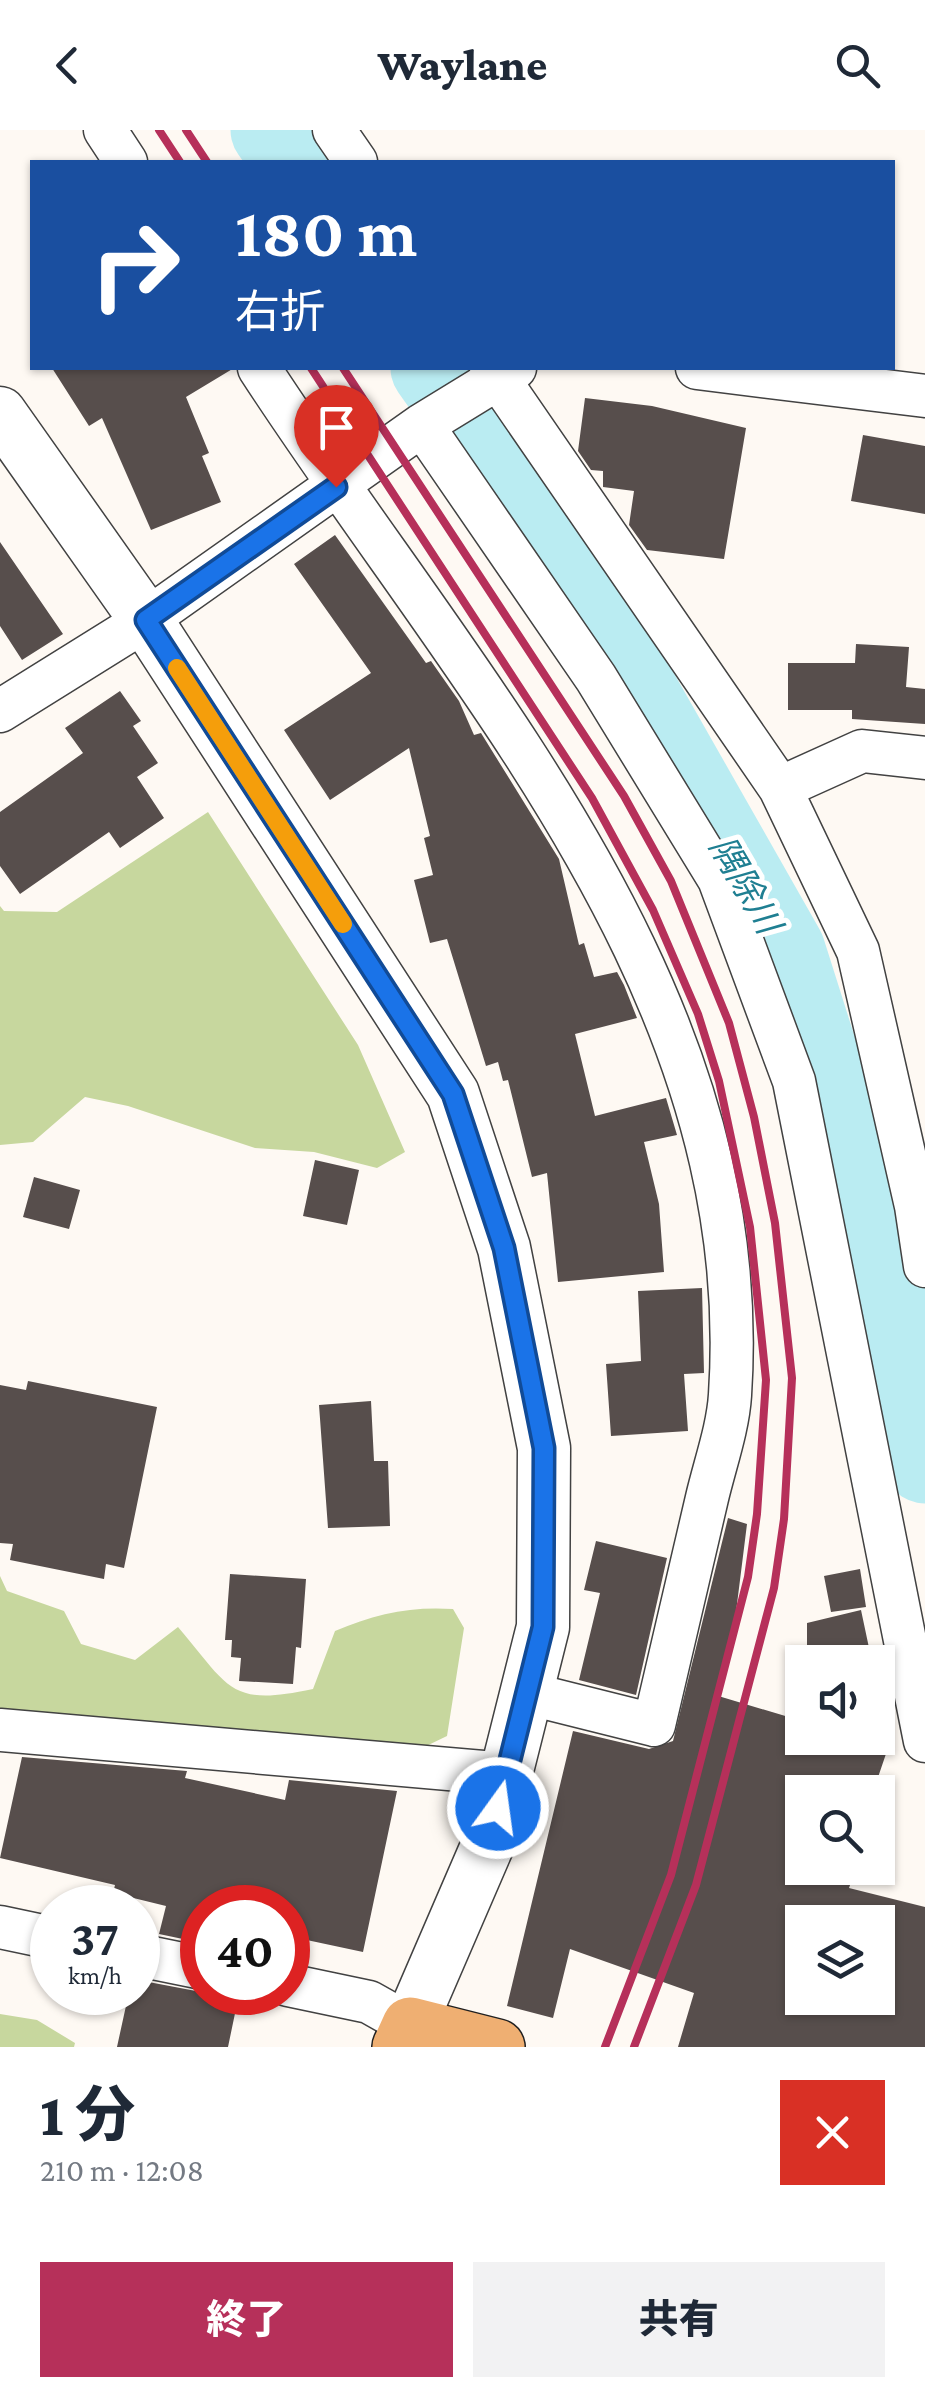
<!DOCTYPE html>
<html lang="ja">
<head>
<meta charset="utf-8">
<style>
	:root { --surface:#fff; --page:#f2f2f3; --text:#1f2937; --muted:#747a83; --accent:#b6305a }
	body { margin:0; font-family:"Crimson Pro","Noto Sans JP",serif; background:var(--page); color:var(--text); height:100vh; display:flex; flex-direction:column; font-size:38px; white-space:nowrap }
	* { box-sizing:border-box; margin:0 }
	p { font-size:32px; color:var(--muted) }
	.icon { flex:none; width:55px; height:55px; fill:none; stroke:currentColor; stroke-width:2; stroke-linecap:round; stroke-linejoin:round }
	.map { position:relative; height:1917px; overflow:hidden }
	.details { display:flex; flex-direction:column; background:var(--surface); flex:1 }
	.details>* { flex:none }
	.guide { position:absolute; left:30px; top:30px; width:865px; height:210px; border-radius:0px; box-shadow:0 2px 8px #0004; background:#1a4fa0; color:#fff; overflow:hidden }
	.fabs { position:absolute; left:785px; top:1515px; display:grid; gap:20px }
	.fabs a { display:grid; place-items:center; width:110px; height:110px; border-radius:0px; background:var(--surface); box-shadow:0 2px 8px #0004; font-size:50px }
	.speed { position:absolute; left:30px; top:1755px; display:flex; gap:20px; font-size:50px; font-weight:700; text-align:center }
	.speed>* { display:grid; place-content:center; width:130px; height:130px; border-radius:50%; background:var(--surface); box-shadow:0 2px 8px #0004; line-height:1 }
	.speed small { font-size:25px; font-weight:400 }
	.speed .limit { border:15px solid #d22; background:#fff; color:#111 }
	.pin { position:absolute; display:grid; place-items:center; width:85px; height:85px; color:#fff; margin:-102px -42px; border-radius:50% 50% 50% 0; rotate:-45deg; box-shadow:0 0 10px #0007 }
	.pin .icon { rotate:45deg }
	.me { position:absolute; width:110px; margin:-55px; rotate:14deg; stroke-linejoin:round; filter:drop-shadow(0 0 8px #0008) }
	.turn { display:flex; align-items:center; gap:35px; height:210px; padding:0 40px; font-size:45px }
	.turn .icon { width:130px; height:130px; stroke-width:2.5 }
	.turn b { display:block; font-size:70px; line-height:85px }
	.round { display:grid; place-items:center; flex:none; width:105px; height:105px; border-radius:0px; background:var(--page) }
	.head { display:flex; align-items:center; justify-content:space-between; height:170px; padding:0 40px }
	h1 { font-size:60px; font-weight:800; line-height:75px }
	.primary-button { display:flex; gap:20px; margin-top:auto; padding:20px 40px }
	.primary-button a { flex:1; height:115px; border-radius:0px; background:var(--accent); color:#fff; font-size:40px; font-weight:800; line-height:115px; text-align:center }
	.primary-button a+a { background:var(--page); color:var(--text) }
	header { display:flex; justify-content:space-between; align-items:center; height:130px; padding:0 40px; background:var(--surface); font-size:45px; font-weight:800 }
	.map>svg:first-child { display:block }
</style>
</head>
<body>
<header><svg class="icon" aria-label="back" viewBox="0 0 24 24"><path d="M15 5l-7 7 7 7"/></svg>Waylane<svg class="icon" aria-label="search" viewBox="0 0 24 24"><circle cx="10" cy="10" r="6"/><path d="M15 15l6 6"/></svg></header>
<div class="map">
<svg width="925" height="1917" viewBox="0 0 925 1917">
	<rect width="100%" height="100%" fill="#fef9f3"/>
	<path fill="#c7d79e" d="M 208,682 L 358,915 L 405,1022 L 377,1038 L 314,1022 L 255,1018 L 128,976 L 85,967 L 33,1012 L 0,1015 L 0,776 L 4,781 L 57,782 Z
		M 0,1446 L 7,1461 L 64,1481 L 81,1514 L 135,1530 L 178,1497 C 230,1558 229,1577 313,1559 L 335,1501 C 374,1484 411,1476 453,1479 L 464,1498 L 447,1606 L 418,1620 L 0,1584 Z
		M 0,1884 L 37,1890 L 75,1913 L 74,1917 L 0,1917 Z"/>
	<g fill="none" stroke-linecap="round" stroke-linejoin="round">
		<path stroke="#baecf2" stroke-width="85" d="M 273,0 L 296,32
			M 433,238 L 526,369 L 783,821 L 887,1150 L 925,1331"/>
	</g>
	<path fill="#574e4c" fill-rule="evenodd" d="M 52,238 L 234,238 L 186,267 L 209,323 L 202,326 L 221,372 L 151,400 L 102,288 L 89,296 Z
		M 585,268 L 652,276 L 746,298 L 724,429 L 647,420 L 629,395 L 634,361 L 603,357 L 603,341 L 591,340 L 578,321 Z
		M 863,305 L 925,316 L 925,384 L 851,371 Z
		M 335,405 L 426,533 L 431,531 L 459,571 L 474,605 L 481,603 L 559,729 L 579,815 L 584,813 L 594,847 L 617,842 L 624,855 L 637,888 L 575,904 L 595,986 L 666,968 L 677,1005 L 644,1012 L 659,1074 L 664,1142 L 558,1152 L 547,1043 L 532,1047 L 508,950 L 503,951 L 498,932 L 486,936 L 447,809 L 430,813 L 414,750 L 433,745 L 424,708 L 430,706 L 409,618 L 330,670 L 284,600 L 371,543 L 294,434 Z
		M 0,412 L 63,504 L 22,530 L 0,496 Z
		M 856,514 L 909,517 L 906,557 L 925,559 L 925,594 L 852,589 L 852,580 L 788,580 L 788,533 L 855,533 Z
		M 120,561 L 141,591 L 133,596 L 158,633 L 137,647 L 164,688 L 120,718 L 109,702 L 20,764 L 0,736 L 0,682 L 83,623 L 65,598 Z
		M 315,1030 L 359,1040 L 347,1095 L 303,1086 Z
		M 34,1047 L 80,1060 L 69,1099 L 23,1087 Z
		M 702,1158 L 704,1243 L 684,1244 L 688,1301 L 611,1306 L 606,1234 L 641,1231 L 638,1161 Z
		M 28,1251 L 157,1277 L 124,1438 L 106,1434 L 104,1449 L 10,1430 L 13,1414 L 0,1413 L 0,1255 L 26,1260 Z
		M 371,1271 L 374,1331 L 388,1331 L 390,1396 L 328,1398 L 319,1275 Z
		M 728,1388 L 747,1394 L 733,1506 L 715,1565 L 802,1591 L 802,1608 L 870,1608 L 889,1615 L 873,1662 L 802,1662 L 802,1738 L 856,1738 L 849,1758 L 925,1777 L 925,1917 L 678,1917 L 694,1863 L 570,1819 L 553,1888 L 507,1876 L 573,1601 L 649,1619 L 673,1611 ZM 802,1792 L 878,1792 L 878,1868 L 802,1868 Z
		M 596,1411 L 667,1428 L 636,1565 L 579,1550 L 600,1463 L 584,1460 Z
		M 860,1439 L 866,1477 L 831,1482 L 824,1446 Z
		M 230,1444 L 306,1449 L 301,1518 L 296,1517 L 293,1554 L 239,1551 L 241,1528 L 231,1527 L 232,1510 L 225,1510 Z
		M 861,1480 L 872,1532 L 807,1532 L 807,1493 Z
		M 22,1627 L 187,1641 L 185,1648 L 285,1670 L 289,1650 L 397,1661 L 363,1822 L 288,1806 L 288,1778 L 202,1778 L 202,1813 L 159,1804 L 166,1776 L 113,1763 L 115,1755 L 0,1728 Z
		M 138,1850 L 238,1869 L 228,1917 L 117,1917 L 129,1862 L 138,1862 Z"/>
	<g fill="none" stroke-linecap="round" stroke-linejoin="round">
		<g stroke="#424242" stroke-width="45">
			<path id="minor" d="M 105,0 L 126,32
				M 334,0 L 356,32
				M 259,238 C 464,554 757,858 730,1265 C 728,1298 715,1334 707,1368 C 690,1443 672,1519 654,1595 L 526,1563
				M 491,238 L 780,658 L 858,821 L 916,1076 L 925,1136
				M 697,238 L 925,266
				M 422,295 L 596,548 L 719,749 L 794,951 L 925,1611
				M 0,581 L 146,490 L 422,295 L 515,238
				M 780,658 L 862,621 L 925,628
				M 0,1600 L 506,1644
				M 0,1797 L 52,1808
				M 138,1825 L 202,1838
				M 288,1855 L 369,1872 L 410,1895"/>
		</g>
		<g stroke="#424242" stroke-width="55">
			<path id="tertiary" d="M 0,283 L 146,490 L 453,964 L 504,1118 L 544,1318 L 543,1497 L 489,1712 L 410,1895"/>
		</g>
		<g stroke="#202020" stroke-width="58">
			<path id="primary" d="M 400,1917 L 410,1895 L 497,1917"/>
		</g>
		<use href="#minor" stroke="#fff" stroke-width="42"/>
		<use href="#tertiary" stroke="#fff" stroke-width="52"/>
		<use href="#primary" stroke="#efaf72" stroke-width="55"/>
		<path stroke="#b6305a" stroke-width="8" d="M 159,0 L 180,32
			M 186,0 L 207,32
			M 311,238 L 592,668 L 653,780 L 698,884 L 719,951 L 750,1097 L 766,1250 L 757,1384 L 748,1447 L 671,1745 L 605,1917
			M 343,238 L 624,666 L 671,751 L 729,893 L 754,987 L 775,1093 L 792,1248 L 784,1389 L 774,1458 L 696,1755 L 634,1917"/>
	</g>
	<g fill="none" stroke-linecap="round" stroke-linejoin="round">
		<g stroke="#114b97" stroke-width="25">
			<path id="route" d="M 336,357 L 146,490 L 453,964 L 504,1118 L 544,1318 L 543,1497 L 498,1678"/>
		</g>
		<use href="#route" stroke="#1a73e8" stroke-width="18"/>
		<path stroke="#f59e0b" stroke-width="18" d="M 177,538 L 343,794"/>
	</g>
	<g text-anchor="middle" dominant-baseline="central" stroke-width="10" stroke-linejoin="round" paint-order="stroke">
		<g font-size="35" font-style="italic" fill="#1f7f92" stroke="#fff">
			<text transform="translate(745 755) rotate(60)">隅除川</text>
		</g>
	</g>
</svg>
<div class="fabs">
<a><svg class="icon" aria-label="sound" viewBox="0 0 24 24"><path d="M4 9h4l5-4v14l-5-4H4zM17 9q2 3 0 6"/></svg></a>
<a><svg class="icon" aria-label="search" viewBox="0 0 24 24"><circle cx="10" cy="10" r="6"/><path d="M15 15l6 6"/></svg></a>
<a><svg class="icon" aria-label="layers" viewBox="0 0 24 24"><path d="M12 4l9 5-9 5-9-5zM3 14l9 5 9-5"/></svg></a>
</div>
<div class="speed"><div>37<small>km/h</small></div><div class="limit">40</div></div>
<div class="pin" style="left:336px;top:357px;background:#d93025"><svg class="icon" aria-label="arrive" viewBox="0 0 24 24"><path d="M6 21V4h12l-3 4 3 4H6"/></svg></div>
<svg class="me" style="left:498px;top:1678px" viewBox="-20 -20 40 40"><circle r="17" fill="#1a73e8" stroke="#fff" stroke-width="3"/><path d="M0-11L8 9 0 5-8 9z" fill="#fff"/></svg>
<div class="guide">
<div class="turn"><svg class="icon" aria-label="right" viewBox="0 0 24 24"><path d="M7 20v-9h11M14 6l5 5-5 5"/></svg><div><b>180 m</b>右折</div></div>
</div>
</div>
<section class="details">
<div class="head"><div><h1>1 分</h1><p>210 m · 12:08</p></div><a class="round" style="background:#d93025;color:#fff"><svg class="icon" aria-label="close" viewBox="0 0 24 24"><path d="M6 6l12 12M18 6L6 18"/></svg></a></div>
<div class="primary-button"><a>終了</a><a>共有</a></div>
</section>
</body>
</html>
